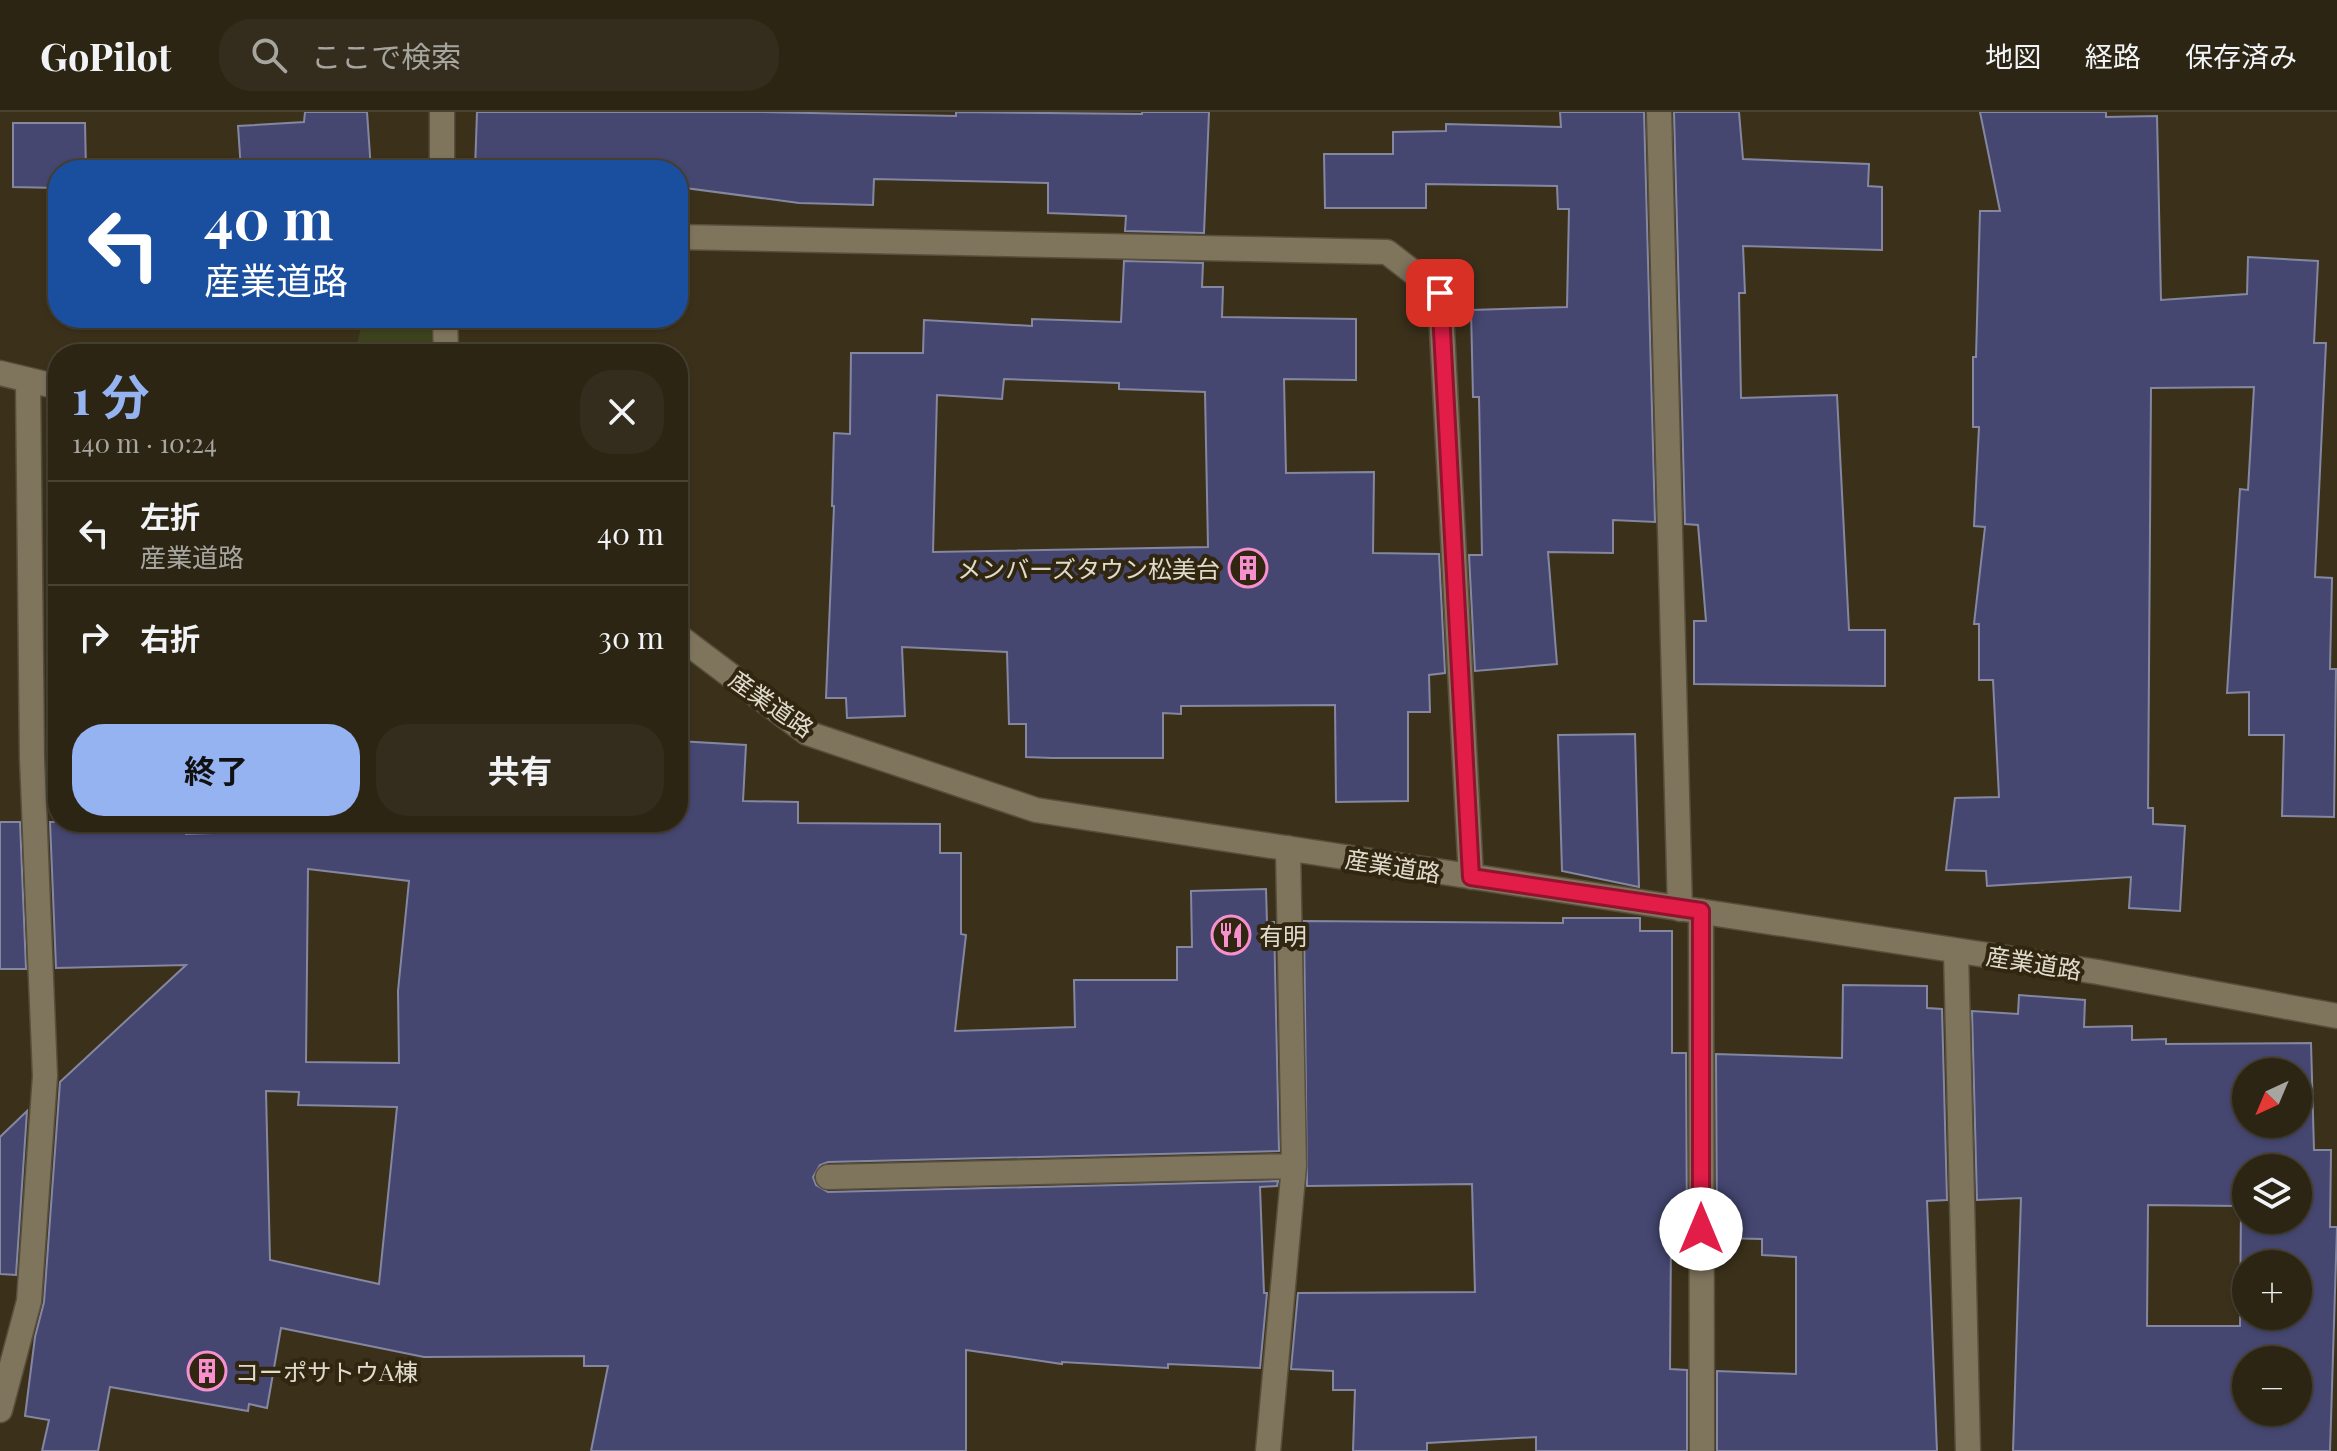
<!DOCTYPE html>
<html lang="ja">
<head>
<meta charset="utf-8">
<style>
	:root { --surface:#2c2514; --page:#342d1d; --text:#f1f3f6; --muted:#a6a5a0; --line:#484234; --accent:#95b2f1 }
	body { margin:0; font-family:"Playfair Display","Noto Sans JP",serif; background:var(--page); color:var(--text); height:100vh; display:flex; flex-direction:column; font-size:30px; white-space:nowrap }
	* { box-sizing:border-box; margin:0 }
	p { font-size:26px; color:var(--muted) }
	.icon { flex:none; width:44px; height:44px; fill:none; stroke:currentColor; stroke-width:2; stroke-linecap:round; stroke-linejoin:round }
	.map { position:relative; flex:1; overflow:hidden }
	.panel { position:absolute; left:48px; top:232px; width:640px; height:488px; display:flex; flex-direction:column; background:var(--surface); border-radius:32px; box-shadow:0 2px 6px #0004,0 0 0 2px var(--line) }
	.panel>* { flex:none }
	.guide { position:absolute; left:48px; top:48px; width:640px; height:168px; border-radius:32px; box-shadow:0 2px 6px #0004,0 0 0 2px var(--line); background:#1a4fa0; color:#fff; overflow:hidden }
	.needle { width:52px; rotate:224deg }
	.fabs { position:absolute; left:2232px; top:946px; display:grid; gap:16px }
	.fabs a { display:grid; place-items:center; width:80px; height:80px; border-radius:50%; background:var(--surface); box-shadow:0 2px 6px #0004,0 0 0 2px var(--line); font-size:40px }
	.pin { position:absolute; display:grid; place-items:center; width:68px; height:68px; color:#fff; margin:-34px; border-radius:16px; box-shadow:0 4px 12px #0006 }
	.me { position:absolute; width:88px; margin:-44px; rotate:0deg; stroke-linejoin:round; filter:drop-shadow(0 0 6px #0008) }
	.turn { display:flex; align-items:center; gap:28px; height:168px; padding:0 24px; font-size:36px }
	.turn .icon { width:104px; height:104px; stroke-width:2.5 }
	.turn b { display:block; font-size:56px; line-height:68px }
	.round { display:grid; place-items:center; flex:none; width:84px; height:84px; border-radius:32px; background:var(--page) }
	.headline { display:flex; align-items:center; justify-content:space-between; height:136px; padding:0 24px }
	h1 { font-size:48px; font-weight:700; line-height:60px; color:var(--accent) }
	.button { display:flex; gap:16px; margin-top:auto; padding:16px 24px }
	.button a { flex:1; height:92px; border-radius:32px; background:var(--accent); color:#111; font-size:32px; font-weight:700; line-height:92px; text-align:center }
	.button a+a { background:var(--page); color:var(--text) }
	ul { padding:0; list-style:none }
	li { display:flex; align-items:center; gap:24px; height:104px; padding:0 24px; border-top:2px solid var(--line) }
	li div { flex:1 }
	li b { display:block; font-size:30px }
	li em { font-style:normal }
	header { display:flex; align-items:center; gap:48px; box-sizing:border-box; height:112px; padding:0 40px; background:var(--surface); border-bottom:2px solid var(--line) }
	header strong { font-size:38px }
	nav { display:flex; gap:44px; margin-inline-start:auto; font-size:28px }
	.search { width:560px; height:72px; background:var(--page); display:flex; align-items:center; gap:20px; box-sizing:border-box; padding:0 28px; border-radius:32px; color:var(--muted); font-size:30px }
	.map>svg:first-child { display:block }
</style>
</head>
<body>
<header>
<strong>GoPilot</strong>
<div class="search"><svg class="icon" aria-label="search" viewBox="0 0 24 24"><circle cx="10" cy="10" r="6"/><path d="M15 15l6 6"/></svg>ここで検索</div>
<nav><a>地図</a><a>経路</a><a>保存済み</a></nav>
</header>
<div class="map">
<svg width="2337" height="1339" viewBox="0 0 2337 1339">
	<rect width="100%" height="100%" fill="#3b311b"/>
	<path fill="#3c431d" d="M 363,206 L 432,206 L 433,242 L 355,242 Z"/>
	<path fill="#454771" stroke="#8587a1" stroke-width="2" fill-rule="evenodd" d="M 305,0 L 367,0 L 371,58 L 241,58 L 238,14 L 304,10 Z
		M 477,0 L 762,0 L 956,4 L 956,0 L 1142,2 L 1142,0 L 1209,0 L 1204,121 L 1125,119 L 1126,104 L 1048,101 L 1048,71 L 874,67 L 873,93 L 799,91 L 678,75 L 678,58 L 475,58 Z
		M 1560,0 L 1644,0 L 1655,410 L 1613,408 L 1613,441 L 1548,440 L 1557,552 L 1475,559 L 1469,443 L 1482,443 L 1479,285 L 1473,285 L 1471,198 L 1567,195 L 1569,97 L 1558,97 L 1557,74 L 1426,72 L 1426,96 L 1325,96 L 1324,42 L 1393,42 L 1393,20 L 1446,19 L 1446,12 L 1561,15 Z
		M 1674,0 L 1739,0 L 1743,47 L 1869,52 L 1868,74 L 1882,75 L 1882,138 L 1743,134 L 1745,181 L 1739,181 L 1741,286 L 1837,283 L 1849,518 L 1885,518 L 1885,574 L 1694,572 L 1694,509 L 1706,509 L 1698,413 L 1685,412 Z
		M 1980,0 L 2106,0 L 2106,5 L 2157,4 L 2161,188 L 2247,182 L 2248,145 L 2318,149 L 2314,231 L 2326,231 L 2315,465 L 2332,466 L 2330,557 L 2336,557 L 2334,705 L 2282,704 L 2284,623 L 2249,623 L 2249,580 L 2227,581 L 2240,377 L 2248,378 L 2254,275 L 2151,276 L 2148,696 L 2153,696 L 2153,712 L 2185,714 L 2180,799 L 2129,796 L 2131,765 L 1987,774 L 1986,759 L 1946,758 L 1955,686 L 1999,685 L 1993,568 L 1979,568 L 1979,512 L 1974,512 L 1985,415 L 1974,414 L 1979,315 L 1973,315 L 1973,245 L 1976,245 L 1980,99 L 2000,99 Z
		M 13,11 L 85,11 L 86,58 L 58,58 L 58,76 L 13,75 Z
		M 1124,149 L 1203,151 L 1202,175 L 1223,175 L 1222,205 L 1356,207 L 1356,268 L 1284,267 L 1286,361 L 1374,360 L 1373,441 L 1439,442 L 1445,561 L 1429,563 L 1430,600 L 1408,600 L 1408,689 L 1336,690 L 1335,593 L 1181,594 L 1181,602 L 1163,601 L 1163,646 L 1053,646 L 1026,645 L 1026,612 L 1009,612 L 1007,540 L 902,535 L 905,604 L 847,606 L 846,586 L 826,586 L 834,394 L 832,394 L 834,321 L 850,322 L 851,241 L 923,241 L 924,208 L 1032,214 L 1032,207 L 1121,210 ZM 1004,267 L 1119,271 L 1119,277 L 1205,280 L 1208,435 L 933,440 L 937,283 L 1002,287 Z
		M 1635,622 L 1639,775 L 1562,759 L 1558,623 Z
		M 678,629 L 746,633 L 743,689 L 798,690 L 798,711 L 940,712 L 940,741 L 961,741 L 961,822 L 966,823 L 955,919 L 1075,915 L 1074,868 L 1177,868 L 1177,835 L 1192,835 L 1191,779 L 1266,777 L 1267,810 L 1274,810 L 1279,1039 L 828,1050 L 820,1053 L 813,1065 L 816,1073 L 828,1080 L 1278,1069 L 1277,1074 L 1260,1075 L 1264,1181 L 1267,1181 L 1260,1256 L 1168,1252 L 1168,1256 L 1062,1250 L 1062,1252 L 966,1238 L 966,1339 L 591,1339 L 608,1254 L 584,1254 L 584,1244 L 424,1245 L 281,1216 L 267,1296 L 249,1292 L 248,1299 L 110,1275 L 98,1339 L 42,1339 L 49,1308 L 25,1304 L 35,1225 L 44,1190 L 60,970 L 186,853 L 56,856 L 50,710 L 186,710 L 186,722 L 377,715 L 377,710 L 678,710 ZM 308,757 L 409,769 L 398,879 L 399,951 L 306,950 ZM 266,979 L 299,980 L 298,993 L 397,995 L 379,1172 L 270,1148 Z
		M 0,710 L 20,710 L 26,857 L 0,857 Z
		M 1563,806 L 1640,806 L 1640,819 L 1672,819 L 1672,941 L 1686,941 L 1687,1126 L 1671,1125 L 1670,1257 L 1687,1258 L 1687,1339 L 1536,1339 L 1536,1325 L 1427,1331 L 1427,1339 L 1353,1339 L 1355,1278 L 1333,1278 L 1333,1259 L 1291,1257 L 1298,1181 L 1475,1180 L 1472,1072 L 1307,1074 L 1304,809 L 1563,811 Z
		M 1843,873 L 1927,874 L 1927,896 L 1942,897 L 1947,1088 L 1927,1089 L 1937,1339 L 1717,1339 L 1717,1259 L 1796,1262 L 1796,1145 L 1762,1143 L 1762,1127 L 1717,1126 L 1716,942 L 1842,946 Z
		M 2019,883 L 2085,888 L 2084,915 L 2132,914 L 2132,928 L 2166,927 L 2166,932 L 2311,931 L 2314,1038 L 2331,1038 L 2330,1115 L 2337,1115 L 2330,1339 L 2013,1339 L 2021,1086 L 1977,1088 L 1972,899 L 2018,902 ZM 2246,960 L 2298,960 L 2298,1012 L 2246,1012 ZM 2246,1056 L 2298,1056 L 2298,1108 L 2246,1108 ZM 2148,1093 L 2241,1094 L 2240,1214 L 2147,1214 ZM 2246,1152 L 2298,1152 L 2298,1204 L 2246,1204 ZM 2246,1248 L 2298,1248 L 2298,1300 L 2246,1300 Z
		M 27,999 L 16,1163 L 0,1162 L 0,1025 Z"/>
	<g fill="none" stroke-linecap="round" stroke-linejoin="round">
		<g stroke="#574f3c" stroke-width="27">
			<path id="minor" d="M 1659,0 L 1680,797
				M 442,58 L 442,0
				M 678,125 L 1387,140 L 1440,181 L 1471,765
				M 445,206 L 446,242
				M 0,261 L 58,275
				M 678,524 L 807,621 L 1036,698 L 2098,860 L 2337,904
				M 1701,799 L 1702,1339
				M 1956,839 L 1968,1339
				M 828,1065 L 1294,1054
				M 0,1298 L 29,1189 L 45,964 L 32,646 L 28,269
				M 1268,1339 L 1294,1054 L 1288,736"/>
		</g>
		<use href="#minor" stroke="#7f745c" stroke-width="24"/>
	</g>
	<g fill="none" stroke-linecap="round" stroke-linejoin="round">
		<g stroke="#92132f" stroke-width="20">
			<path id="route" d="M 1440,181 L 1471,765 L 1701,799 L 1701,1117"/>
		</g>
		<use href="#route" stroke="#e11d48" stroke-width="14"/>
	</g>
	<defs>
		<g id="building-ring" transform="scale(2)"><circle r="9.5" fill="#312711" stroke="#f690cf" stroke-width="1.5"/><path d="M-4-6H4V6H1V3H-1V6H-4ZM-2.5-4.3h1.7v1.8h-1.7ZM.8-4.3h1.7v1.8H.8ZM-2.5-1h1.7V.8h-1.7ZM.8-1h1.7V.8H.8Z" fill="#f690cf"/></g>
		<g id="restaurant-ring" transform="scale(2)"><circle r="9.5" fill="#312711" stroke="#f690cf" stroke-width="1.5"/><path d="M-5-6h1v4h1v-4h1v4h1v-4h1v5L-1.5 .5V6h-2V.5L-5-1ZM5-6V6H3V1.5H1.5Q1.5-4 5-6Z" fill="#f690cf"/></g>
	</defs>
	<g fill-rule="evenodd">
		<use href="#building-ring" x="1248" y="456"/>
		<use href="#restaurant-ring" x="1231" y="823"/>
		<use href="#building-ring" x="207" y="1259"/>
	</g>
	<g text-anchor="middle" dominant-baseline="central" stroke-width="8" stroke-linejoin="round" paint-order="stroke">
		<g font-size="24" fill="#e1dbcd" stroke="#312711" text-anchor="start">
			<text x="1220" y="456" text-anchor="end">メンバーズタウン松美台</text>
			<text x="1259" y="823">有明</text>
			<text x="235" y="1259">コーポサトウA棟</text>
		</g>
		<g font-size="24" fill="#e1dbcd" stroke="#312711">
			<text transform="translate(772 591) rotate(35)">産業道路</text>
			<text transform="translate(1393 753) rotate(9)">産業道路</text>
			<text transform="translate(2034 850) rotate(9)">産業道路</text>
		</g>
	</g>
</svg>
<div class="fabs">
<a><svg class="needle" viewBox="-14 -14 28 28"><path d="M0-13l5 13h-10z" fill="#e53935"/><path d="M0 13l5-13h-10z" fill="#a6a5a0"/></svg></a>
<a><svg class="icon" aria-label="layers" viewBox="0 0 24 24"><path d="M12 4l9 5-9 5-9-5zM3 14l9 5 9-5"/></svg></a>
<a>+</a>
<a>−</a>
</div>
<div class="pin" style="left:1440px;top:181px;background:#d93025"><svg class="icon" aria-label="arrive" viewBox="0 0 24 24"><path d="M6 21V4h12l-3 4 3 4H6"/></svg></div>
<svg class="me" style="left:1701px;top:1117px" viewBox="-20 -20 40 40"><circle r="19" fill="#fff"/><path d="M0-13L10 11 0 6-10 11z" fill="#e11d48"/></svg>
<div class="guide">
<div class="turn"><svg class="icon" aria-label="left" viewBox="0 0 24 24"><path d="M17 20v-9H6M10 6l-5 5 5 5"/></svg><div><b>40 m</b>産業道路</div></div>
</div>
<section class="panel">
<div class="headline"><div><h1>1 分</h1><p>140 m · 10:24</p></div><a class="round"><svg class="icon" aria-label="close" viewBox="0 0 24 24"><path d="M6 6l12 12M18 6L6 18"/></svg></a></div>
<ul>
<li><svg class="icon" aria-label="left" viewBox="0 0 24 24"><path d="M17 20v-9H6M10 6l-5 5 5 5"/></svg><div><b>左折</b><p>産業道路</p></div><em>40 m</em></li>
<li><svg class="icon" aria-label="right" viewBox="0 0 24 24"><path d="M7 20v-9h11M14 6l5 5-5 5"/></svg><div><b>右折</b></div><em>30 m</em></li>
</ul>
<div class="button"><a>終了</a><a>共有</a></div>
</section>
</div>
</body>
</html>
